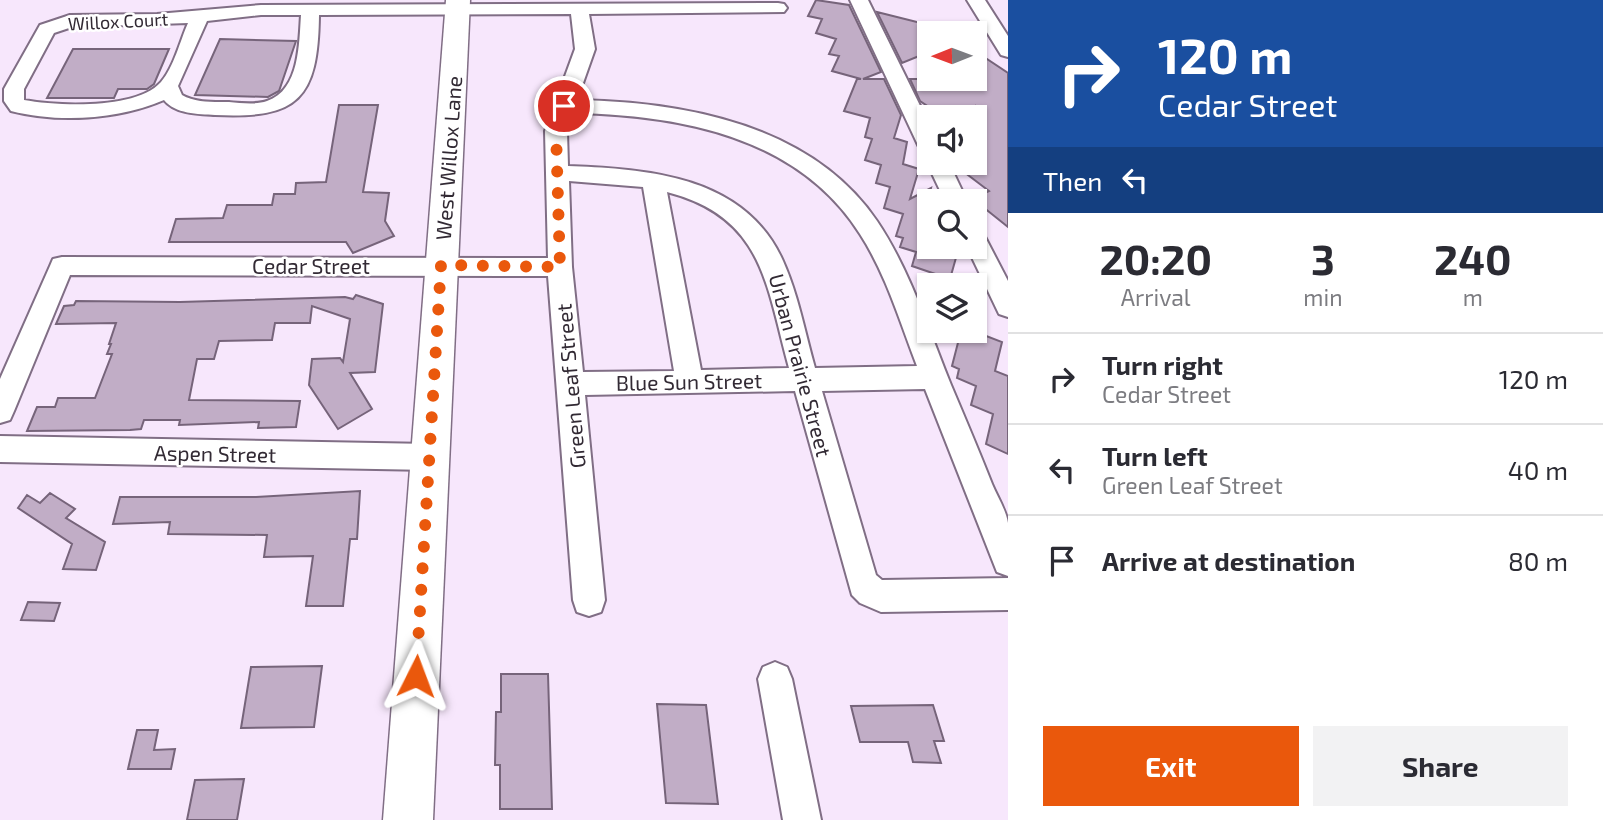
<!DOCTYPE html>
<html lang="en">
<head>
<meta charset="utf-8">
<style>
	:root { --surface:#fff; --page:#f2f2f3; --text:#2b2b33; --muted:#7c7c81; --line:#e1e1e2; --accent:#ea580c }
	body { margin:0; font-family:"Exo 2",sans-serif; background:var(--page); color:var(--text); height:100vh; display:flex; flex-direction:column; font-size:26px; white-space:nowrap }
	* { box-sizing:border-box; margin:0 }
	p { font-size:23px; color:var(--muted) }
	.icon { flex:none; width:38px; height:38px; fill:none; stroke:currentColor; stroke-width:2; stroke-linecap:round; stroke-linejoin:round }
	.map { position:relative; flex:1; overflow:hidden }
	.details { display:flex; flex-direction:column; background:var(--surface); width:595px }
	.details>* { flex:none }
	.hud { background:#1a4fa0; color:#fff; overflow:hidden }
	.needle { width:46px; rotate:269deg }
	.tools { position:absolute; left:917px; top:21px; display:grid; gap:14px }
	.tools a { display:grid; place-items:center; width:70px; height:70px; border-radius:0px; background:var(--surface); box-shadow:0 2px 5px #0004; font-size:35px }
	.pin { position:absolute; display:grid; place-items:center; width:60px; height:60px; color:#fff; margin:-30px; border:4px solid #fff; border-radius:50%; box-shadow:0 2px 7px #0007 }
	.me { position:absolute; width:77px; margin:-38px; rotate:3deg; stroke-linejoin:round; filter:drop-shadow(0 0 5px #0008) }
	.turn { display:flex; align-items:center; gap:24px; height:147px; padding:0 35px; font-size:32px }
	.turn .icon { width:91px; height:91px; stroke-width:2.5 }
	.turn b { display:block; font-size:49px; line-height:60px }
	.then { display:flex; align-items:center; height:66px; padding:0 35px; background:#0003; gap:14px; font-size:26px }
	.eta { display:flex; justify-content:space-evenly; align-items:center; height:119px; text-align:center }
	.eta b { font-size:42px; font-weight:700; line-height:49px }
	.action { display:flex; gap:14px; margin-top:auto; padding:14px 35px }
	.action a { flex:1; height:80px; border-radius:0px; background:var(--accent); color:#fff; font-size:28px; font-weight:700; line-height:80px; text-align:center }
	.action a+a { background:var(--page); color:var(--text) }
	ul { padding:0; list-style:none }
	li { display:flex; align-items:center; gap:21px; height:91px; padding:0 35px; border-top:2px solid var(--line) }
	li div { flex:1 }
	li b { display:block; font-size:26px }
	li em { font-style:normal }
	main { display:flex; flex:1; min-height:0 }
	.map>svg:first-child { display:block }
</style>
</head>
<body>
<main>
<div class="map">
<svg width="1008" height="820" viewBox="0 0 1008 820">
	<rect width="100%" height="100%" fill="#f7e7fc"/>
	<path fill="#c1adc6" stroke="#76647a" stroke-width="2" d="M 816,0 L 849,5 L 881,72 L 863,79 L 884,79 L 901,115 L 894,138 L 907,142 L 903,164 L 919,169 L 910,199 L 931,188 L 921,224 L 929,220 L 929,247 L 959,247 L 950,279 L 912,266 L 916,252 L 900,247 L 903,238 L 896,236 L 903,214 L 884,208 L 890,187 L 876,183 L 881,165 L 865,160 L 872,139 L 865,137 L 870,118 L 844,111 L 857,79 L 861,79 L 832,71 L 839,56 L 829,54 L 836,39 L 816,33 L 822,19 L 808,16 Z
		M 877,12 L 929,25 L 929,52 L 902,63 Z
		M 220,39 L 296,41 L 279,91 L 268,97 L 195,95 Z
		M 73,49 L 169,49 L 154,84 L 147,89 L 118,89 L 114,98 L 47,98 Z
		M 975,51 L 1008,73 L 1008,227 L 973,199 L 989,191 L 964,172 L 975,167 L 975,106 L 955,115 L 943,107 L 935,111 L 920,101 L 910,79 L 966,79 L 975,85 Z
		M 339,105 L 378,105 L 363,192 L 389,193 L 385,221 L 394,236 L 353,253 L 346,242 L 169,242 L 176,219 L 223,218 L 227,205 L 272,205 L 274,194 L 295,194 L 296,183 L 326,182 Z
		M 356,295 L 383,304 L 375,372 L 350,373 L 372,409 L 338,429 L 309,385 L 312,359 L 340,358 L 343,362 L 350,319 L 312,306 L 310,323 L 275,323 L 272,340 L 219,341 L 214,359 L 197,359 L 189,400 L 300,401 L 296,427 L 258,428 L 259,422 L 179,425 L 180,420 L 144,420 L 141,429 L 130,430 L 27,431 L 37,407 L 55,407 L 58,398 L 95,398 L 112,354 L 107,354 L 111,344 L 109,344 L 116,323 L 56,324 L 64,306 L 74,305 L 76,301 L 180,302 L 345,297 L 353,299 Z
		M 961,331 L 981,331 L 981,334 L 1002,342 L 995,371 L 1008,376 L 1008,454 L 986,444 L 993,414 L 971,405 L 976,386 L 957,378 L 959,369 L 952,366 Z
		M 360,491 L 357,539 L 350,539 L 343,606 L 306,606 L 313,556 L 264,557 L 267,535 L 168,534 L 170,522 L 113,524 L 120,497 L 256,497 Z
		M 50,493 L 75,509 L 66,518 L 105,542 L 96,570 L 63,569 L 72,544 L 18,508 L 27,495 L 40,503 Z
		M 28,602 L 60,603 L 54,621 L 21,620 Z
		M 322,666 L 314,727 L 241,728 L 251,667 Z
		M 501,674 L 548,674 L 552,809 L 500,809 L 500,765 L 495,765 L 496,712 L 501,712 Z
		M 657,704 L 706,705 L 718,804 L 666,803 Z
		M 933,705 L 944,741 L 934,741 L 941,763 L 913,762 L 908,742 L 860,742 L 851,706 Z
		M 137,730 L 158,730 L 154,750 L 175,749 L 171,769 L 128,769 Z
		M 244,779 L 237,820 L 187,820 L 195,780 Z"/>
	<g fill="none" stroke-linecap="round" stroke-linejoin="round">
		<g stroke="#806e85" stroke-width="4">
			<path id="minor" d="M 850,0 L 868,0 L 929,124 L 929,152 L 921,150 L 918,145 Z
				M 967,0 L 985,0 L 1008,36 L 1008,57 L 1001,55 Z
				M 778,3 L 784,4 L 787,8 L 784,12 L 589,14 L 595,49 L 577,100 C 685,102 812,125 877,221 C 910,270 929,331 951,385 C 965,418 979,451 992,484 C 997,496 1006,510 1008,523 C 1008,540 1008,559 1008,576 L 997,572 L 925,389 L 822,391 L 876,575 L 882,580 L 1008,578 L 1008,610 L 881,612 L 860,603 L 852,595 L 795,391 L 585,395 L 605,600 L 601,612 L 589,616 L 577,612 L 573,600 L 548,276 L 70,275 L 14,411 L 10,420 L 0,423 L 0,379 L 50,266 L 53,259 L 62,257 L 548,258 L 545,131 L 575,49 L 571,14 L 319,15 C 318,99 298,119 215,115 C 198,114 175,114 164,100 C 118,120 58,123 11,111 L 4,101 L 4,89 L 40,25 L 70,15 L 157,14 L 261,5 ZM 261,15 L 301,15 C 299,43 300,90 267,101 C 256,105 241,103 229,102 C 214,102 196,103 182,95 L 178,86 L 207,21 ZM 188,23 C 180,41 174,67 161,82 C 136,110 58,106 24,100 L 24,89 L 54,33 L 72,27 ZM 573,113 C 679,115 798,136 860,234 C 886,274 900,322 917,366 L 815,368 C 805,333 798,294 783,261 C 745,176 649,169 568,166 L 567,131 ZM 569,181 L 643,187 L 674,371 L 583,372 L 572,267 ZM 667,192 C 764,217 766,285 789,368 L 701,370 Z
				M 929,159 L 929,163 L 949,163 L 967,201 L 945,201 L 927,163 Z
				M 975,230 L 983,233 L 1008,281 L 1008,317 L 999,314 L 967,247 L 975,247 Z
				M 0,436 L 430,444 L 440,448 L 445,457 L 440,466 L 430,470 L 0,462 Z
				M 775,662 L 787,667 L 792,679 L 821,820 L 783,820 L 758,679 L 763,667 Z"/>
		</g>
		<g stroke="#806e85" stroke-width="3">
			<path id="major" d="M 446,0 L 470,0 L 433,820 L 383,820 Z"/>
		</g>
		<use href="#minor" fill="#fff" fill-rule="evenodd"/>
		<use href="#major" fill="#fff" fill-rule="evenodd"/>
	</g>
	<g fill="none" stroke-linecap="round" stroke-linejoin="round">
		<path stroke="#ea580c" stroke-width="12" stroke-dasharray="0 21.6" d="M 416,676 L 441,265 L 560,267 L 556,131 L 564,106"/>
	</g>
	<g text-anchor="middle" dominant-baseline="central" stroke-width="5" stroke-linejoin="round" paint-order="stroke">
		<g font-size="18" fill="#322a34" stroke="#fff">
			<text transform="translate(118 21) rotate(-3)">Willox Court</text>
		</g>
		<g font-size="21" fill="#322a34" stroke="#fff">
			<text transform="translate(448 158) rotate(-86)">West Willox Lane</text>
			<text x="311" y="265">Cedar Street</text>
			<text transform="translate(801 365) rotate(75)">Urban Prairie Street</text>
			<text transform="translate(689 381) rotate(-1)">Blue Sun Street</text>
			<text transform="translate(570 386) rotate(-95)">Green Leaf Street</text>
			<text transform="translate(215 453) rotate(1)">Aspen Street</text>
		</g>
	</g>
</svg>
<div class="tools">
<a><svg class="needle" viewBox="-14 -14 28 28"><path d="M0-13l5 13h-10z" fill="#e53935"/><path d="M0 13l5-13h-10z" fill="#7c7c81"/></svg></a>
<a><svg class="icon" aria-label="sound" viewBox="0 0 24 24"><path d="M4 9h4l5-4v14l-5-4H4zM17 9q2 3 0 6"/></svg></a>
<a><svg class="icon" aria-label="search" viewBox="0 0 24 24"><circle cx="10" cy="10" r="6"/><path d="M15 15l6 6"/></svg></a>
<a><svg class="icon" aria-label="layers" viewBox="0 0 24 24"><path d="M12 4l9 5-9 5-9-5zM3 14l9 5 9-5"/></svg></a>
</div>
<div class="pin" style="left:564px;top:106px;background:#d93025"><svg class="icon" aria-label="arrive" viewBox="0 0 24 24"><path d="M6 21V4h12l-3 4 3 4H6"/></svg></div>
<svg class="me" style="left:416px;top:676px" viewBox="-20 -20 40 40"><path d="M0-17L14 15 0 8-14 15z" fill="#ea580c" stroke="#fff" stroke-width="4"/></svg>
</div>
<section class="details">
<div class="hud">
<div class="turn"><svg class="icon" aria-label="right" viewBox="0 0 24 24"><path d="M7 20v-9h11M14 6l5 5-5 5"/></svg><div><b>120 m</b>Cedar Street</div></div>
<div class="then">Then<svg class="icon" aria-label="left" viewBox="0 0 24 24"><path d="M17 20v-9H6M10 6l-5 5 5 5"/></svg></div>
</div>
<div class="eta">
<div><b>20:20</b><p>Arrival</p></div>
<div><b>3</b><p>min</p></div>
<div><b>240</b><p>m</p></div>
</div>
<ul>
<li><svg class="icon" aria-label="right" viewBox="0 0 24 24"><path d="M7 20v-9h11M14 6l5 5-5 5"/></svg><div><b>Turn right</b><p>Cedar Street</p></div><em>120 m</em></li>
<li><svg class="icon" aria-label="left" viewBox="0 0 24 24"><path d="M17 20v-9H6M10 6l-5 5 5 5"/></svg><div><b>Turn left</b><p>Green Leaf Street</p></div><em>40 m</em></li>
<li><svg class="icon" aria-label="arrive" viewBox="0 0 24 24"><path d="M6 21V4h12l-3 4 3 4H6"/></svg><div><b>Arrive at destination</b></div><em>80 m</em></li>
</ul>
<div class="action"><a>Exit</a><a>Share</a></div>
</section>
</main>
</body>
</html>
